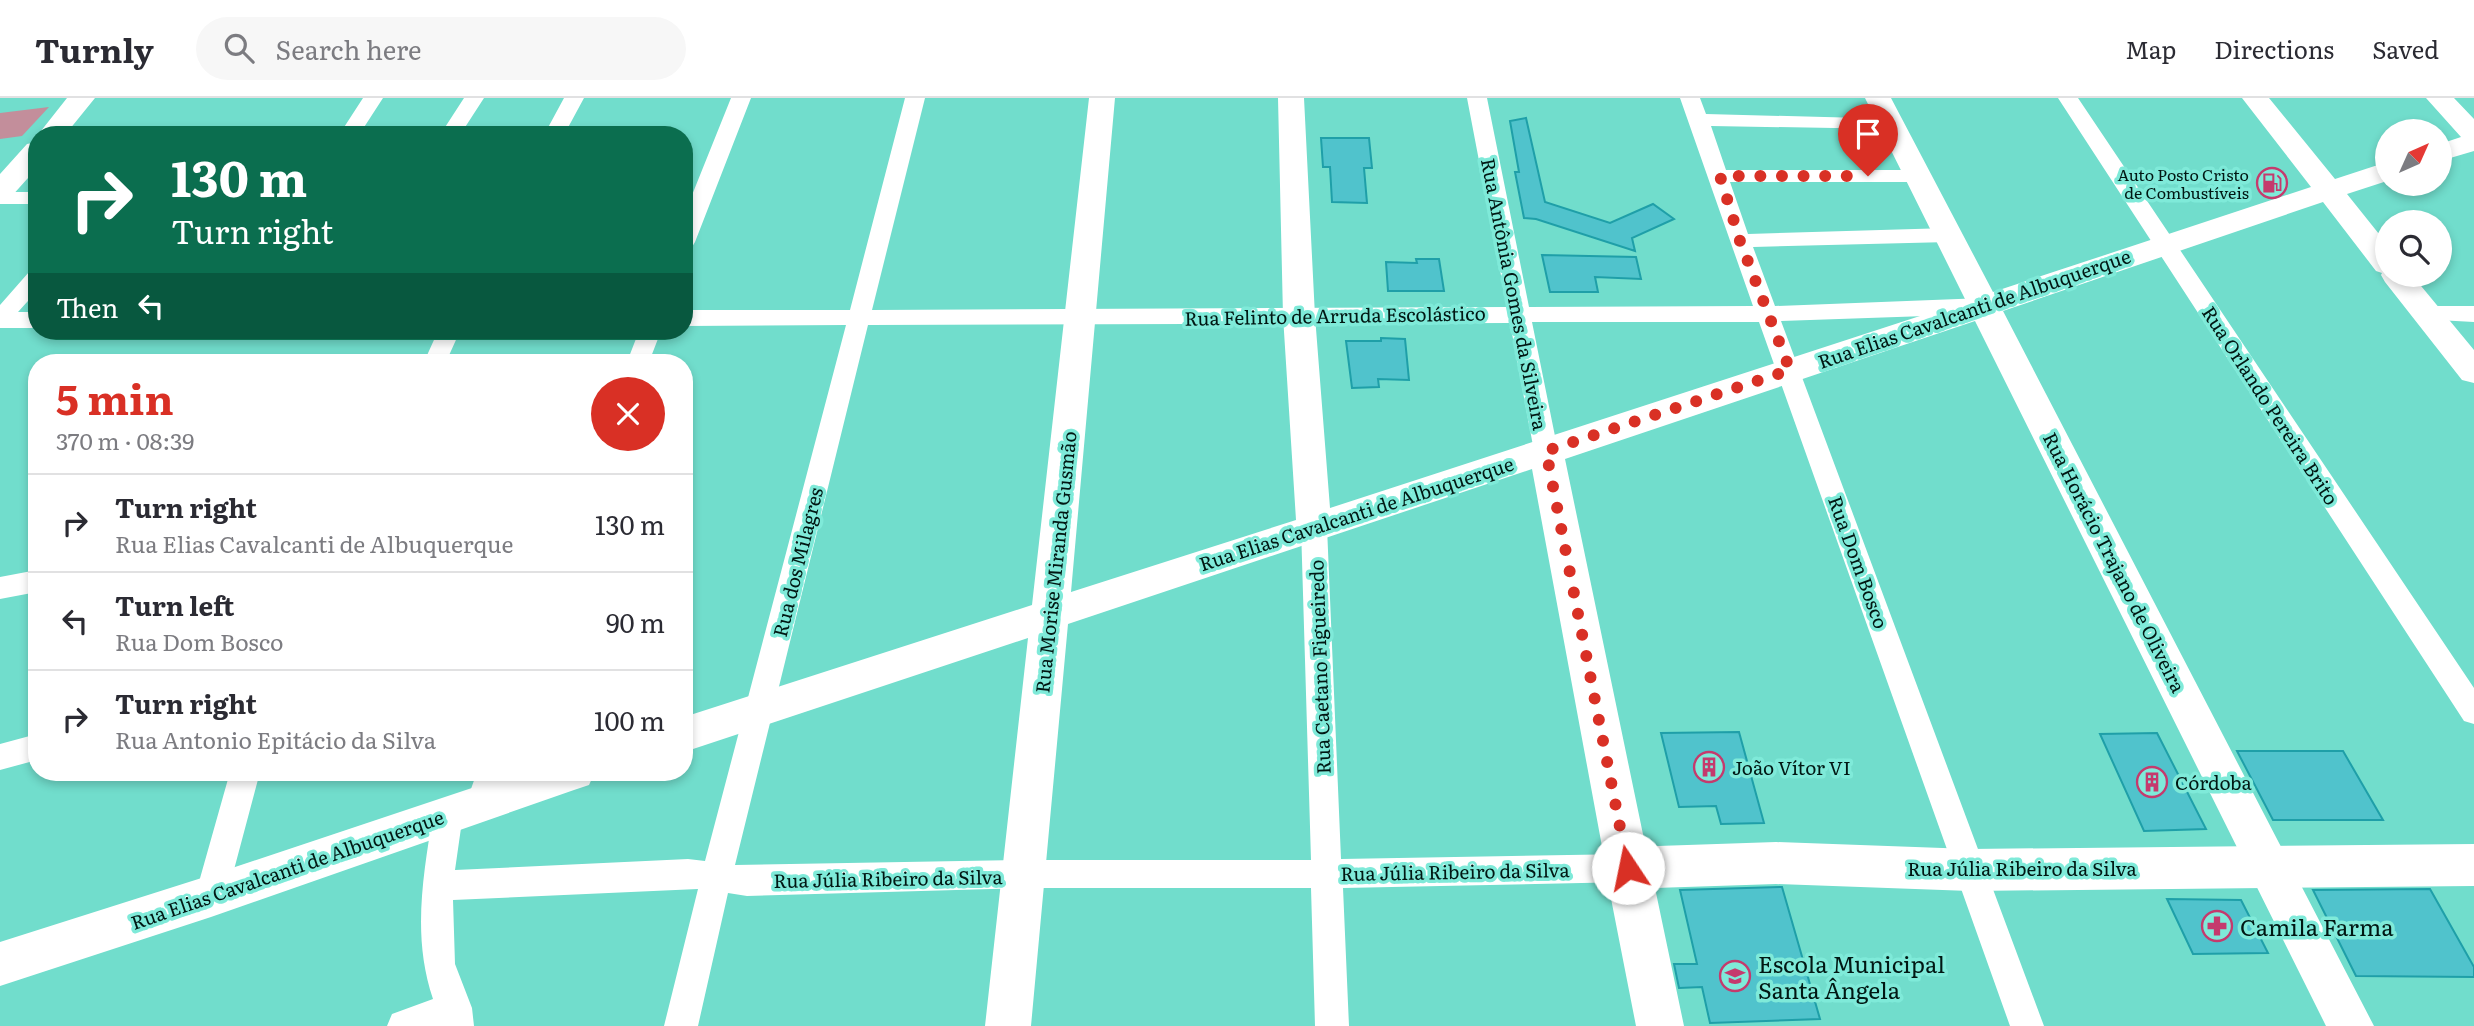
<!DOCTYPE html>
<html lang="en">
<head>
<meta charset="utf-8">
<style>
	:root { --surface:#fff; --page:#f7f7f7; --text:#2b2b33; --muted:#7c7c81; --line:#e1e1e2; --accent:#d93025 }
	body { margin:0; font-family:Literata,serif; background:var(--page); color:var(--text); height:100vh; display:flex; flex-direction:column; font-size:26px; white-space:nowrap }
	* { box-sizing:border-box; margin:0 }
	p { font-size:23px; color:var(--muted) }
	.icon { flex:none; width:38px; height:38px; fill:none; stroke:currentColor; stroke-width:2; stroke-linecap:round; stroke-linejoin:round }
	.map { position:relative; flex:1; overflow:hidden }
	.sheet { position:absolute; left:28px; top:256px; width:665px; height:427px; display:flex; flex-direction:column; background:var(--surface); border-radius:28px; box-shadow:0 4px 10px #0003 }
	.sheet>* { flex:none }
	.guide { position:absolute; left:28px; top:28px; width:665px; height:214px; border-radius:28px; box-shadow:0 4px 10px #0003; background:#0b6e4f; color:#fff; overflow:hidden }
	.needle { width:46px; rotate:45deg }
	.controls { position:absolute; left:2375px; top:21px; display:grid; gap:14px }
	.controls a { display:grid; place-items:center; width:77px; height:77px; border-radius:50%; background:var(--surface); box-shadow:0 4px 10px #0003; font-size:35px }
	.pin { position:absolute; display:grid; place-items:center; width:60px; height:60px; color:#fff; margin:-72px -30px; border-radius:50% 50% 50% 0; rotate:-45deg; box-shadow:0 0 7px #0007 }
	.pin .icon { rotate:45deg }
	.me { position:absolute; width:77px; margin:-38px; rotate:349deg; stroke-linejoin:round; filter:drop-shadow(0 0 5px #0008) }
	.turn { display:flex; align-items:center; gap:24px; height:147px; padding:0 28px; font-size:32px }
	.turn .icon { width:91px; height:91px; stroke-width:2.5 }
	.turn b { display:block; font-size:49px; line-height:60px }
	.then { display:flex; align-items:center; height:66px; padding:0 28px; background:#0003; gap:14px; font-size:26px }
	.round { display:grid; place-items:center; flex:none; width:74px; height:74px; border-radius:37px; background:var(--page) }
	.overview { display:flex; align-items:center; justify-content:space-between; height:119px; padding:0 28px }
	h1 { font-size:42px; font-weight:700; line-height:52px; color:var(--accent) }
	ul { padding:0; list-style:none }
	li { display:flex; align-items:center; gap:21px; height:98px; padding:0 28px; border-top:2px solid var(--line) }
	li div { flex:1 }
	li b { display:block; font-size:26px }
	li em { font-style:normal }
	header { display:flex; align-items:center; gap:42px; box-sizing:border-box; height:98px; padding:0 35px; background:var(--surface); border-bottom:2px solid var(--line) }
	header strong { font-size:33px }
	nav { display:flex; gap:38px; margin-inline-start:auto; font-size:24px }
	.search { width:490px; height:63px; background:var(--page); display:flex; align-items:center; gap:18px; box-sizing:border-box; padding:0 24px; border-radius:38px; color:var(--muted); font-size:26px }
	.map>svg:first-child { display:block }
</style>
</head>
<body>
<header>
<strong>Turnly</strong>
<div class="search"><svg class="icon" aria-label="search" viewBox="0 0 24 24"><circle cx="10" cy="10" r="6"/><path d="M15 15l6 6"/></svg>Search here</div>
<nav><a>Map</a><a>Directions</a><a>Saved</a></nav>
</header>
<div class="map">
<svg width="2474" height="928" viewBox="0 0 2474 928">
	<rect width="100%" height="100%" fill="#71ddcc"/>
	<path fill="#c38e9b" d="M 49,9 L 22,38 L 0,41 L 0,15 Z"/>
	<path fill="#50c3cc" stroke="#1f9fa8" stroke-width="2" d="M 1526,20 L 1545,104 L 1610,125 L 1653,106 L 1674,121 L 1632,140 L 1635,153 L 1536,121 L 1524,120 L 1515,74 L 1519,74 L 1510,23 Z
		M 1321,40 L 1369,40 L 1372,70 L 1364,70 L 1367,105 L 1332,104 L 1330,69 L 1323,69 Z
		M 1542,157 L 1636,159 L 1641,181 L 1595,179 L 1598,194 L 1550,194 Z
		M 1416,161 L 1439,161 L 1444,193 L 1388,193 L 1386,164 L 1417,165 Z
		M 1381,240 L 1405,241 L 1409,282 L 1378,281 L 1379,289 L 1352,290 L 1346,243 L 1381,243 Z
		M 1739,634 L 1764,725 L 1721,726 L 1716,708 L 1679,709 L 1661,635 Z
		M 2157,635 L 2206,731 L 2144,733 L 2100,636 Z
		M 2237,653 L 2343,653 L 2383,722 L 2273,722 Z
		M 1782,789 L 1820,921 L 1710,925 L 1702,889 L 1679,890 L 1674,866 L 1697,866 L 1680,792 Z
		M 2430,791 L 2474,869 L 2474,879 L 2356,878 L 2313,792 Z
		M 2167,801 L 2241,802 L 2268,855 L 2193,856 Z"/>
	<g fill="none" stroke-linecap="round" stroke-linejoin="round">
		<path fill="#fff" fill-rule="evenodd" d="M 363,0 L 383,0 L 359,37 L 339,37 Z
			M 464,0 L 484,0 L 460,37 L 440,37 Z
			M 564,0 L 584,0 L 564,37 L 544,37 Z
			M 731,0 L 751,0 L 695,144 L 692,149 L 684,151 L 684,117 Z
			M 905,0 L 925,0 L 872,212 L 1507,209 L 1467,0 L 1487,0 L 1529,209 L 1753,208 L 1680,0 L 1700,0 L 1706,16 L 1899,21 L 1902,25 L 1899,29 L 1892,31 L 1711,28 L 1726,72 L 1918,72 L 1925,74 L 1928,78 L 1925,82 L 1918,84 L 1730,84 L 1748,136 L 1949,130 L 1957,132 L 1960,137 L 1957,142 L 1949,144 L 1753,149 L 1775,208 L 1984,200 L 1992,203 L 1995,208 L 1992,213 L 1984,216 L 1781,223 L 2044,928 L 2010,928 L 1759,224 L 1532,224 L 1558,353 L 1555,359 L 1546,362 L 1537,359 L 1534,353 L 1510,225 L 868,227 L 735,767 L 1023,762 L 1311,762 L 1301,429 L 1305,422 L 1314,419 L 1323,422 L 1327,429 L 1341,761 L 1628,756 L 1639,760 L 1643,770 L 1639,780 L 1628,784 L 1343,790 L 1349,928 L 1315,928 L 1311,790 L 1023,790 L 747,798 L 728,795 L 698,928 L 664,928 L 698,791 L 453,802 L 455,866 L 472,910 L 474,928 L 387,928 L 392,916 L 433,901 C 412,839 423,779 433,716 L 437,706 L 448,702 L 459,706 L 463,716 L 455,772 L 688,761 L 705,763 L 846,227 L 684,228 L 684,212 L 850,212 Z
			M 2058,0 L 2078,0 L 2474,590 L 2474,626 L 2464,623 Z
			M 0,94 L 37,94 L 37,106 L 0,106 Z
			M 37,172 L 37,193 L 18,214 L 37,214 L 37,230 L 0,230 L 0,207 L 29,174 Z
			M 2427,208 L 2474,208 L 2474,224 L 2419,221 L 2416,216 L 2419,211 Z
			M 438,233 L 460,233 L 446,264 L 424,264 Z
			M 639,233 L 661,233 L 649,264 L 627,264 Z
			M 37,472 L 37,494 L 0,501 L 0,479 Z
			M 37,636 L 37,662 L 0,672 L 0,646 Z
			M 230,674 L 260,674 L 227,798 L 222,808 L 211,813 L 200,808 L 195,798 Z
			M 477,674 L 507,674 L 492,714 L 481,718 L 470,714 L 466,705 Z"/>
		<path fill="#fff" fill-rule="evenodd" d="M 67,0 L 95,0 L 65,37 L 37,38 Z
			M 1089,0 L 1115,0 L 1071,494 L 1296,422 L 1283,218 L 1278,0 L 1304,0 L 1315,218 L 1330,410 L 1966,203 L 1865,0 L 1891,0 L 1993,194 L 2311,89 L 2242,0 L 2269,0 L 2335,81 L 2387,64 L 2387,83 L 2347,96 L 2387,146 L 2387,177 L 2412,177 L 2474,252 L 2474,285 L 2462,282 L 2385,184 L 2381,177 L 2382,175 L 2376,173 L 2323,104 L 2003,213 L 2374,928 L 2326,928 L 1975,223 L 1565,361 L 1650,770 L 1643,784 L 1628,790 L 1613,784 L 1606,770 L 1532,371 L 1068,526 L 1031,928 L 985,928 L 1028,540 L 684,654 L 684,619 L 1032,507 Z
			M 2426,0 L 2454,0 L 2474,21 L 2474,53 L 2440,63 L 2440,46 L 2461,39 Z
			M 37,44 L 37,70 L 10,100 L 0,103 L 0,76 L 27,46 Z
			M 520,674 L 595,674 L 589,687 L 574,692 L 211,819 L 0,888 L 0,844 L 211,777 Z"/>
		<path fill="#fff" fill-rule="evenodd" d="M 1776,744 L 1970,751 L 2474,746 L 2474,788 L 1970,793 L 1776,786 L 1655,790 L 1684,928 L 1636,928 L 1605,770 L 1612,755 L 1628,749 Z"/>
	</g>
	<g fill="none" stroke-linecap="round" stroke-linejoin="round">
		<path stroke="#d93025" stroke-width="12" stroke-dasharray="0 21.6" d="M 1628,770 L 1546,353 L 1790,272 L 1740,143 L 1720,78 L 1868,78"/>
	</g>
	<defs>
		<g id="fuel-ring" transform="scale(1.575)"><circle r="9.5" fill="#7fead9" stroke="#c53a6d" stroke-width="1.5"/><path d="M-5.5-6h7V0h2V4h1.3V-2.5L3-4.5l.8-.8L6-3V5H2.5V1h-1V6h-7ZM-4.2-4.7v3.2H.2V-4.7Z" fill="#c53a6d"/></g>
		<g id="building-ring" transform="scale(1.575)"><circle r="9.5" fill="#7fead9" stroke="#c53a6d" stroke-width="1.5"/><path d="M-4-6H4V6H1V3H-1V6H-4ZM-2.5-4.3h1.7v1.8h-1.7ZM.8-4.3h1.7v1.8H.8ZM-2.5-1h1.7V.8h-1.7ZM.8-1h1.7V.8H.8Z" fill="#c53a6d"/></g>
		<g id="pharmacy-ring" transform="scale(1.575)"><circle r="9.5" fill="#7fead9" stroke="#c53a6d" stroke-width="1.5"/><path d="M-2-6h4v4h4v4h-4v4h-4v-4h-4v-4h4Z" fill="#c53a6d"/></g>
		<g id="school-ring" transform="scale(1.575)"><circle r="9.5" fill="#7fead9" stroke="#c53a6d" stroke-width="1.5"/><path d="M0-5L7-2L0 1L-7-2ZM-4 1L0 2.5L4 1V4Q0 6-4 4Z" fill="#c53a6d"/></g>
	</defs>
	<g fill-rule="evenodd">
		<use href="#fuel-ring" x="2272" y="85"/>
		<use href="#building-ring" x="1709" y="669"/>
		<use href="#building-ring" x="2152" y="684"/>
		<use href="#pharmacy-ring" x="2217" y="828"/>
		<use href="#school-ring" x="1735" y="878"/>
	</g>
	<g text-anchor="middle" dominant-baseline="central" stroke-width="7" stroke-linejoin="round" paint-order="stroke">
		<g font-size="16" fill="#011713" stroke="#7fead9" text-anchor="end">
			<text x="2249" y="76">Auto Posto Cristo<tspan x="2249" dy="18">de Combustíveis</tspan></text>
		</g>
		<g font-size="19" fill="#011713" stroke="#7fead9">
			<text transform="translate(1515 196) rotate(79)">Rua Antônia Gomes da Silveira</text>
			<text transform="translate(1974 210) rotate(-19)">Rua Elias Cavalcanti de Albuquerque</text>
			<text transform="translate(1335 217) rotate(-1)">Rua Felinto de Arruda Escolástico</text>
			<text transform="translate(2271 307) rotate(57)">Rua Orlando Pereira Brito</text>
			<text transform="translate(1356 415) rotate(-18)">Rua Elias Cavalcanti de Albuquerque</text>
			<text transform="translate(797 464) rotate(-76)">Rua dos Milagres</text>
			<text transform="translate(1055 464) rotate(-84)">Rua Morise Miranda Gusmão</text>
			<text transform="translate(1859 464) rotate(70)">Rua Dom Bosco</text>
			<text transform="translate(2115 464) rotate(63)">Rua Horácio Trajano de Oliveira</text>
			<text transform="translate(1319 569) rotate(-92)">Rua Caetano Figueiredo</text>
			<text x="2022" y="770">Rua Júlia Ribeiro da Silva</text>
			<text transform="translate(287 771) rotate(-19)">Rua Elias Cavalcanti de Albuquerque</text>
			<text transform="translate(1455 773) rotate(-1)">Rua Júlia Ribeiro da Silva</text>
			<text transform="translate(888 780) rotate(-1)">Rua Júlia Ribeiro da Silva</text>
		</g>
		<g font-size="19" fill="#011713" stroke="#7fead9" text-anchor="start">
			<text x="1732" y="669">João Vítor VI</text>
			<text x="2175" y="684">Córdoba</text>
		</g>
		<g font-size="23" fill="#011713" stroke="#7fead9" text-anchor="start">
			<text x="2240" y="828">Camila Farma</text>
			<text x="1758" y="865">Escola Municipal<tspan x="1758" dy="26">Santa Ângela</tspan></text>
		</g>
	</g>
</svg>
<div class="controls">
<a><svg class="needle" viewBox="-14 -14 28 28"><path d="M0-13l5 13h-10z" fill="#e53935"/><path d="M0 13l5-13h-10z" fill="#7c7c81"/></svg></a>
<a><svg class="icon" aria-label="search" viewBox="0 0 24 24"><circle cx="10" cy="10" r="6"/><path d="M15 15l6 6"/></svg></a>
</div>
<div class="pin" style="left:1868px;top:78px;background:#d93025"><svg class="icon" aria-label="arrive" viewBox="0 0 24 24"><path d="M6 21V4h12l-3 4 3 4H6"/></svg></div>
<svg class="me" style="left:1628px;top:770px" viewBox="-20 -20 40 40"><circle r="19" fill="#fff"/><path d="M0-13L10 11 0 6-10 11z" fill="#d93025"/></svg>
<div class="guide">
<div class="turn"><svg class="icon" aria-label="right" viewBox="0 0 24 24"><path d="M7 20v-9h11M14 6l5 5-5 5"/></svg><div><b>130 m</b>Turn right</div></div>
<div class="then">Then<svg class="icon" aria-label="left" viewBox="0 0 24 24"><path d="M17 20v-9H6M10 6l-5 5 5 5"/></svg></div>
</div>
<section class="sheet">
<div class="overview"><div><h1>5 min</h1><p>370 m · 08:39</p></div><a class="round" style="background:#d93025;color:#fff"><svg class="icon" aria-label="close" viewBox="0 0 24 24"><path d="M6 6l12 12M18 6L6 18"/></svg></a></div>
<ul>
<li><svg class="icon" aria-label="right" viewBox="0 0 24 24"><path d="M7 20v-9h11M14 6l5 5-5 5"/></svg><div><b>Turn right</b><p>Rua Elias Cavalcanti de Albuquerque</p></div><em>130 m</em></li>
<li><svg class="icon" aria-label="left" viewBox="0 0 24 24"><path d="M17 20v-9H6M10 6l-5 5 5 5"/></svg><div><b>Turn left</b><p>Rua Dom Bosco</p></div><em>90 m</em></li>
<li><svg class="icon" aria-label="right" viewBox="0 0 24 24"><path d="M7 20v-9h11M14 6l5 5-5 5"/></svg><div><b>Turn right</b><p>Rua Antonio Epitácio da Silva</p></div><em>100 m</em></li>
</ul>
</section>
</div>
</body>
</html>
